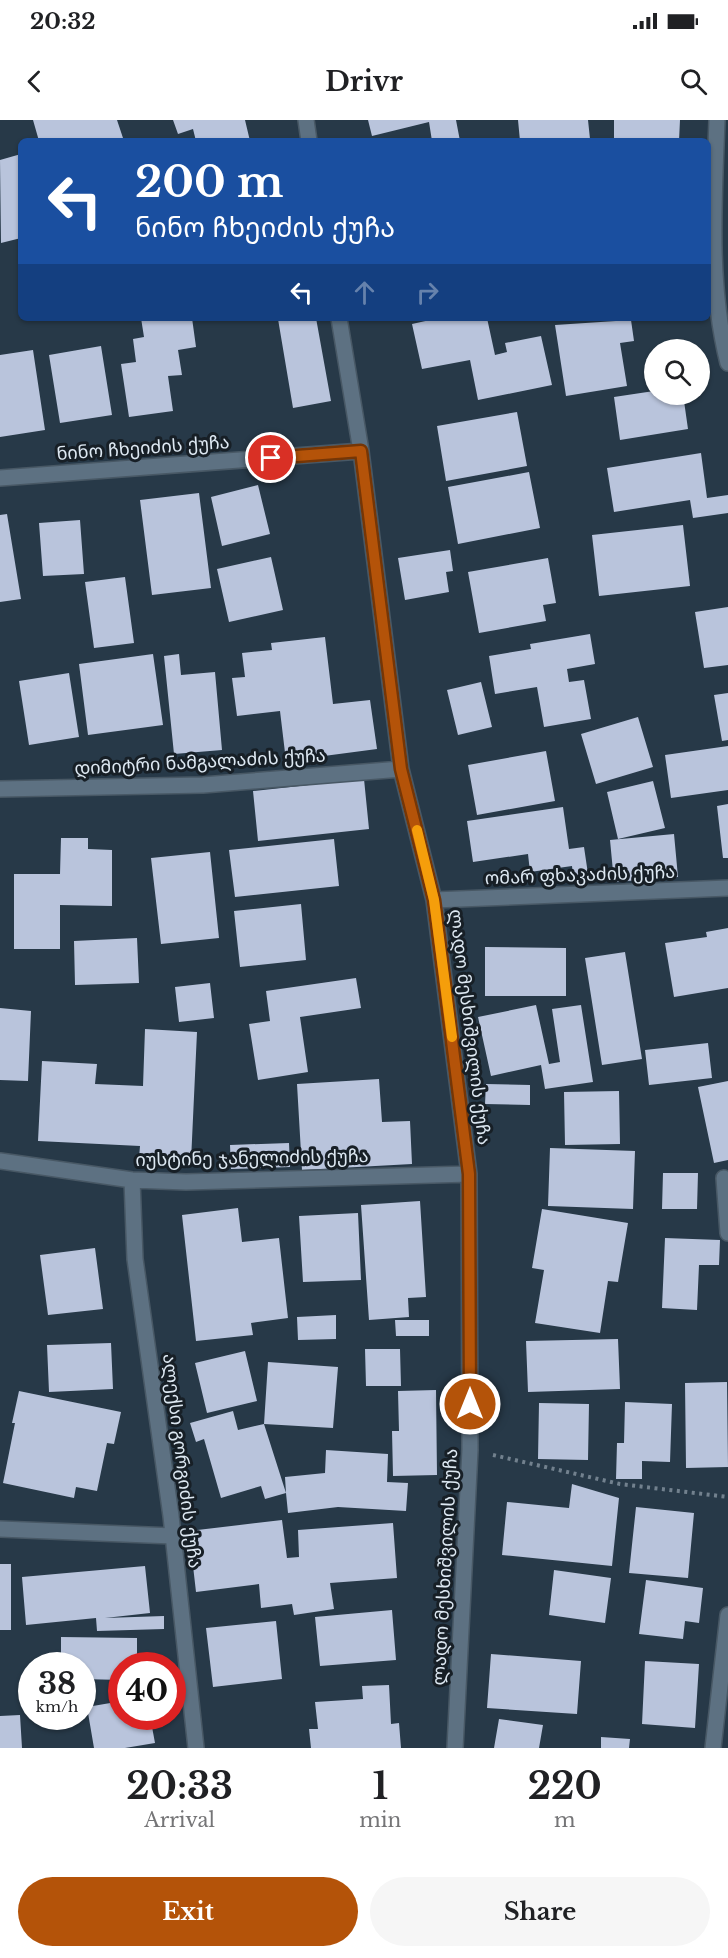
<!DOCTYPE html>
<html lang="en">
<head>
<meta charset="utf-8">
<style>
	:root { --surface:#fff; --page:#f6f6f6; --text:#202124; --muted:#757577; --accent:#b45309 }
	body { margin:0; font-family:"Libre Baskerville","Noto Sans Georgian",serif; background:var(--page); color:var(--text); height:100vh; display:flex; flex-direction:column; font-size:22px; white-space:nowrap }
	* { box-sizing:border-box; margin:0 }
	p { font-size:20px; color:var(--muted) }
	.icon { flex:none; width:33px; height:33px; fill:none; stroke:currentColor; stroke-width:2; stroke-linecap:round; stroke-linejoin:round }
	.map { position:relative; height:1628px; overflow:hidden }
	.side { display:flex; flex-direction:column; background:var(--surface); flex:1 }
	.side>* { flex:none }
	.guide { position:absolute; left:18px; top:18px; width:693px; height:183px; border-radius:9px; box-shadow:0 2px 4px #0004; background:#1a4fa0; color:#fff; overflow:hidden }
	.tools { position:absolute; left:644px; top:219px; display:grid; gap:12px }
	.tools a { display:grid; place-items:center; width:66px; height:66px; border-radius:50%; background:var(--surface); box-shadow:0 2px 4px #0004; font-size:30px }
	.speed { position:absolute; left:18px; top:1532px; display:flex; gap:12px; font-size:30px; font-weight:700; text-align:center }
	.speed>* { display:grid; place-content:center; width:78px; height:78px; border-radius:50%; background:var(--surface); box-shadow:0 2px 4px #0004; line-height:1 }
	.speed small { font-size:15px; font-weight:400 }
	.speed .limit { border:9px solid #d22; background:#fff; color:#111 }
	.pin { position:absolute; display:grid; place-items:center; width:51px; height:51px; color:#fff; margin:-26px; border:3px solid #fff; border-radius:50%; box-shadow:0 2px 6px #0007 }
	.me { position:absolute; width:66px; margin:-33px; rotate:0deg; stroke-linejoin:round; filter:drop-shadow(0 0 4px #0008) }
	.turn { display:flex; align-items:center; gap:21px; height:126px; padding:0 18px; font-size:27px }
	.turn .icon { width:78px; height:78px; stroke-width:2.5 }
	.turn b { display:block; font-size:42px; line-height:51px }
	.lanes { display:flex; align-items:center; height:57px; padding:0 18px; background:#0003; justify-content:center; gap:30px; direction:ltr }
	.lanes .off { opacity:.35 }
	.eta { display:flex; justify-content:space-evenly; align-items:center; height:102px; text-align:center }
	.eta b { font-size:36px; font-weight:700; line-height:42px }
	.button { display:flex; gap:12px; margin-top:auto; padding:12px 18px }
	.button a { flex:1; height:69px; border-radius:36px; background:var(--accent); color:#fff; font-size:24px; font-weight:700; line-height:69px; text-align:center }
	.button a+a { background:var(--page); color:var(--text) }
	.status { display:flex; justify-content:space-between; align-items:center; height:42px; padding:0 30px; background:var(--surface); direction:ltr }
	.status svg { height:16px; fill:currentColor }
	header { display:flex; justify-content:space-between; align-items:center; height:78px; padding:0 18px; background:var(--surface); font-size:27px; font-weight:700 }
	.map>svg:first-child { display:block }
</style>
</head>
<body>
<div class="status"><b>20:32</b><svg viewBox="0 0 49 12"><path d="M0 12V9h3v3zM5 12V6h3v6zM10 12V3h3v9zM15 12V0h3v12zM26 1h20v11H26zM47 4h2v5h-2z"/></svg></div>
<header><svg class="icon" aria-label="back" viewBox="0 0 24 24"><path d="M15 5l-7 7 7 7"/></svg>Drivr<svg class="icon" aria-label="search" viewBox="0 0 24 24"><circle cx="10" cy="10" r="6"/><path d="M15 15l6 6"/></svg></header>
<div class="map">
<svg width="728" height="1628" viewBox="0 0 728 1628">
	<rect width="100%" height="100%" fill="#273948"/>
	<path fill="#b9c4dc" d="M 33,0 L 117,0 L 124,21 L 39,21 Z
		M 173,0 L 245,0 L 250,21 L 196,21 L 193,9 L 178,14 Z
		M 368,0 L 456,0 L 460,21 L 432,21 L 429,2 L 372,16 Z
		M 518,0 L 588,0 L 590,19 L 572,21 L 520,21 Z
		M 614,0 L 680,0 L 679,21 L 614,21 Z
		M 21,34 L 21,118 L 1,123 L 0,40 Z
		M 141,198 L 192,198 L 196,227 L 178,230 L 182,255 L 168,256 L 173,291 L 129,297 L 121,244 L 136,242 L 133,219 L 144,217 Z
		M 281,198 L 316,198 L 331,281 L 293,288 L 278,199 Z
		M 439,198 L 487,198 L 495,235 L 507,232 L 505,223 L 541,216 L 552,265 L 478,280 L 470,240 L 422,249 L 412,204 Z
		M 631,200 L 634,221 L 620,223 L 627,266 L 566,276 L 555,205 Z
		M 101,226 L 112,295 L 60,303 L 49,235 Z
		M 33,230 L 45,310 L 0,317 L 0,235 Z
		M 654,271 L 654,274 L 683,274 L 688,309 L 620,320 L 614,277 Z
		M 517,292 L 527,346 L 446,361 L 437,306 Z
		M 701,333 L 707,378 L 728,375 L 728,393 L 693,398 L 690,380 L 614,392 L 607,348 Z
		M 529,352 L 540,408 L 458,424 L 448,367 Z
		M 258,365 L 270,414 L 222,426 L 211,377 Z
		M 199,373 L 211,468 L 152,475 L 140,380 Z
		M 7,394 L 21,479 L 0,482 L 0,395 Z
		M 80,400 L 84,454 L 43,456 L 39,403 Z
		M 683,405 L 690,466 L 599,476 L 592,415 Z
		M 450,430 L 453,451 L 446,452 L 449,472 L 405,480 L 398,438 Z
		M 271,437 L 283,490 L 229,502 L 217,449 Z
		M 548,438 L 556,483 L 543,485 L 546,501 L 479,513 L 468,452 Z
		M 125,457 L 134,523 L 94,528 L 85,462 Z
		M 728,487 L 728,545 L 704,548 L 695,492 Z
		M 590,514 L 595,544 L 567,549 L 569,562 L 584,560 L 591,599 L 544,607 L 537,567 L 495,574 L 489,536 L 531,529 L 530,524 Z
		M 325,517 L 333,584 L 370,580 L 377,629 L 286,641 L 280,591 L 237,596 L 232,558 L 245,557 L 242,533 L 272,530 L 271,523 Z
		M 153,534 L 163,605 L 88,615 L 79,544 Z
		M 179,534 L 181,555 L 215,552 L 222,630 L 174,634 L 164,536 Z
		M 69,553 L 79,617 L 29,625 L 19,561 Z
		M 481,562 L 492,607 L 458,615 L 447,570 Z
		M 728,573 L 728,620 L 722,621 L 714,575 Z
		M 638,597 L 653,647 L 596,664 L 581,614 Z
		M 728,626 L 728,670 L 671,678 L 665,635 Z
		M 546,631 L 555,681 L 477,695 L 468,645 Z
		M 364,659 L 369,709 L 258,721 L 253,671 Z
		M 653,661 L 665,708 L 618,719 L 607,672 Z
		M 728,684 L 728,738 L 723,738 L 717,686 Z
		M 563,687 L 569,729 L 584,727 L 588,754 L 573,756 L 572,746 L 530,752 L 528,734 L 473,742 L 467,701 Z
		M 674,714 L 678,757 L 614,762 L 610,720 Z
		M 61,718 L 88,718 L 88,729 L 112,730 L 112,786 L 60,785 L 60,829 L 14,829 L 14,754 L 60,754 Z
		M 334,719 L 339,766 L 235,777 L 229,730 Z
		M 210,732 L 219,818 L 161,824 L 151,738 Z
		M 301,784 L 306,840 L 240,847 L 234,791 Z
		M 728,808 L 728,868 L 674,877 L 665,823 L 707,817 L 706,812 Z
		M 137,818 L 139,863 L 75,865 L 74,821 Z
		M 485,827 L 566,828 L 566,876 L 485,876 Z
		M 625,832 L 642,939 L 602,945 L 585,838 Z
		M 356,858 L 361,888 L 300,897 L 308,952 L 258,960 L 249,904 L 270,901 L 266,871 Z
		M 210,863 L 214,898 L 179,902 L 175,867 Z
		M 536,885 L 549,944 L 560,942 L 552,889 L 581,885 L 593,962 L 545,969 L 541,945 L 491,956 L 478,897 Z
		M 0,888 L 31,891 L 28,961 L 0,960 Z
		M 145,909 L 197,912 L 191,1041 L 139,1038 L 140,1026 L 38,1021 L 42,941 L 97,944 L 95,964 L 143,966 Z
		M 708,923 L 712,958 L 649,965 L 645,930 Z
		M 379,959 L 382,1002 L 410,1001 L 412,1044 L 302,1050 L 297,964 Z
		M 728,961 L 728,1040 L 714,1043 L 698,967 Z
		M 486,964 L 530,965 L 530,985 L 485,984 Z
		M 619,971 L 620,1024 L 565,1025 L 564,972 Z
		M 289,1023 L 290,1047 L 231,1049 L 230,1025 Z
		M 550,1028 L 635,1031 L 633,1089 L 548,1086 Z
		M 663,1053 L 698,1053 L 697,1089 L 662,1089 Z
		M 420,1081 L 426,1177 L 408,1178 L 409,1197 L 369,1200 L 361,1085 Z
		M 238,1088 L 242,1122 L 279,1118 L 288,1198 L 251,1203 L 253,1215 L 196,1221 L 182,1095 Z
		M 542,1089 L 628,1103 L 618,1162 L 608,1161 L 600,1213 L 535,1203 L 544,1150 L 532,1148 Z
		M 358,1093 L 361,1160 L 303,1162 L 299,1096 Z
		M 665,1118 L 720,1120 L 719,1145 L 699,1145 L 697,1190 L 662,1188 Z
		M 95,1128 L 103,1189 L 48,1195 L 40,1135 Z
		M 336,1195 L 336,1219 L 298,1220 L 297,1197 Z
		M 395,1200 L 429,1200 L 429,1216 L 396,1216 Z
		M 618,1219 L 620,1269 L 528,1272 L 526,1221 Z
		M 111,1223 L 113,1269 L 49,1272 L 47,1225 Z
		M 365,1229 L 400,1229 L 401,1266 L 366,1266 Z
		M 245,1231 L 257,1281 L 207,1293 L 195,1243 Z
		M 268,1242 L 338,1247 L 333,1308 L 264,1304 L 286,1373 L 285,1357 L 325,1353 L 326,1330 L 388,1334 L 387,1362 L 408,1363 L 406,1391 L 338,1387 L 288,1393 L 286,1373 L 265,1379 L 261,1366 L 221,1378 L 204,1319 L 196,1322 L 190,1303 L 233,1291 L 238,1310 L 264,1304 Z
		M 727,1262 L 728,1347 L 686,1348 L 685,1263 Z
		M 436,1270 L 437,1355 L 393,1356 L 392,1311 L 399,1311 L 398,1271 Z
		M 19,1271 L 121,1292 L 114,1324 L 107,1323 L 97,1371 L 76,1367 L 74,1378 L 3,1363 L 15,1303 L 12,1303 Z
		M 625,1282 L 672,1284 L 670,1342 L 642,1341 L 642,1359 L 616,1359 L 617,1323 L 624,1323 Z
		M 539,1283 L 589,1284 L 588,1340 L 538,1339 Z
		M 572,1364 L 619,1378 L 612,1446 L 502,1435 L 507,1382 L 569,1388 Z
		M 636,1387 L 694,1393 L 688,1458 L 629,1453 Z
		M 282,1400 L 287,1438 L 299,1437 L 298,1410 L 393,1403 L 397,1458 L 330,1463 L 334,1489 L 294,1495 L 292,1484 L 261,1488 L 259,1464 L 196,1472 L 189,1411 Z
		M 0,1444 L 11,1444 L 11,1510 L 0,1510 Z
		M 145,1446 L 150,1493 L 105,1498 L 164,1496 L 164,1509 L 97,1511 L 96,1498 L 26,1505 L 22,1457 Z
		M 554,1450 L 611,1458 L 605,1503 L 549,1495 Z
		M 646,1460 L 703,1468 L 699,1503 L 685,1501 L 683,1519 L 639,1514 Z
		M 392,1490 L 396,1540 L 320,1546 L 315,1497 Z
		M 276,1501 L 282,1559 L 213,1567 L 206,1508 Z
		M 61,1517 L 137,1518 L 137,1545 L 122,1545 L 122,1560 L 82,1559 L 82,1545 L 61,1545 Z
		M 491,1534 L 581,1541 L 577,1594 L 487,1588 Z
		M 645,1541 L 699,1544 L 695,1608 L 642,1604 Z
		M 389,1565 L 391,1604 L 399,1603 L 401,1628 L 311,1628 L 309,1609 L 318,1609 L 315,1582 L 363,1579 L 362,1566 Z
		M 122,1581 L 122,1596 L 150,1596 L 155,1623 L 125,1628 L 94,1628 L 87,1587 Z
		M 20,1595 L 22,1628 L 0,1628 L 0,1596 Z
		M 499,1599 L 543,1605 L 539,1628 L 494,1628 Z
		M 601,1617 L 630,1619 L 629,1628 L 601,1628 Z"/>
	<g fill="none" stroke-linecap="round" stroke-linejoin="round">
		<g stroke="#485865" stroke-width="18">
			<path id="minor" d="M 306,0 L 309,21
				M 717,0 C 714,81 708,164 728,243
				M 339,198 L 361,331 L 401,649 L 434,780 L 469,1054 L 470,1330 L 455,1628
				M 0,358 L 361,331
				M 0,669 L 203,665 L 401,649
				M 434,780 L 728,768
				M 0,1041 L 132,1060 L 186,1062 L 469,1054
				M 724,1058 L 728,1113
				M 132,1060 L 135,1139 L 171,1396 L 196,1628
				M 0,1409 L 173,1416
				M 713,1628 L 728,1495"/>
		</g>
		<path stroke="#72818e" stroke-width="4" stroke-dasharray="3 4.5" stroke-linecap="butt" d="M 493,1335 L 620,1364 L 728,1377"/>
		<use href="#minor" stroke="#5d7182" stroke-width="15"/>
	</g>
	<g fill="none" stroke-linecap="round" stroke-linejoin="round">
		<g stroke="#753606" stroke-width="15">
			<path id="route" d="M 271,338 L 361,331 L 401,649 L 434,780 L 469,1054 L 470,1284"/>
		</g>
		<use href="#route" stroke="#b45309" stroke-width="10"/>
		<path stroke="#f59e0b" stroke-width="10" d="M 417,710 L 434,780 L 452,917"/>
	</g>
	<g text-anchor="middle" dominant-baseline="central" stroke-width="6" stroke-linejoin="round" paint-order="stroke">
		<g font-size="18" fill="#dde8f2" stroke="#171f26">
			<text transform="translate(143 328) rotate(-4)">ნინო ჩხეიძის ქუჩა</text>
			<text transform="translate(200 642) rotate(-3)">დიმიტრი ნამგალაძის ქუჩა</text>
			<text transform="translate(580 755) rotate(-2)">ომარ ფხაკაძის ქუჩა</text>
			<text transform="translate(470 907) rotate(83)">ლადო მესხიშვილის ქუჩა</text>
			<text transform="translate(252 1038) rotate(-1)">იუსტინე ჯანელიძის ქუჩა</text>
			<text transform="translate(182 1341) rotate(83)">ალექსი გორგიძის ქუჩა</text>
			<text transform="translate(445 1447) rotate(-87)">ლადო მესხიშვილის ქუჩა</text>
		</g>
	</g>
</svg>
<div class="tools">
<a><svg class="icon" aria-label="search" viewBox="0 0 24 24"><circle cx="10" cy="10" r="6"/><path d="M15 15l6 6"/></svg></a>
</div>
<div class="speed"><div>38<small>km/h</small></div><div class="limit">40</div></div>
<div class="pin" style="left:271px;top:338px;background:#d93025"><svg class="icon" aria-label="arrive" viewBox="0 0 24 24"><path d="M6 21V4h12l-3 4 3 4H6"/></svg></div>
<svg class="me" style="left:470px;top:1284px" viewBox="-20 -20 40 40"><circle r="17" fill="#b45309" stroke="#fff" stroke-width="3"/><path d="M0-11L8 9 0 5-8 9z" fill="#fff"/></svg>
<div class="guide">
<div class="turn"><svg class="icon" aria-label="left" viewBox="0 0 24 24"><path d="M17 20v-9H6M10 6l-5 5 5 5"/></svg><div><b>200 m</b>ნინო ჩხეიძის ქუჩა</div></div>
<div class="lanes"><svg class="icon" aria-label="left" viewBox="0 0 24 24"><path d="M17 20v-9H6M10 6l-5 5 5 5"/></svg><svg class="icon off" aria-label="ahead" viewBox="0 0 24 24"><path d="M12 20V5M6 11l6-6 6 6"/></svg><svg class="icon off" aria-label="right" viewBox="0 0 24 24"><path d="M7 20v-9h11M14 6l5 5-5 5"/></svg></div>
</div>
</div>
<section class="side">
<div class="eta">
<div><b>20:33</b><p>Arrival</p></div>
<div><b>1</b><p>min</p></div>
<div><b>220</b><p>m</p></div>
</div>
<div class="button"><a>Exit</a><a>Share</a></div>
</section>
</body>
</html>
